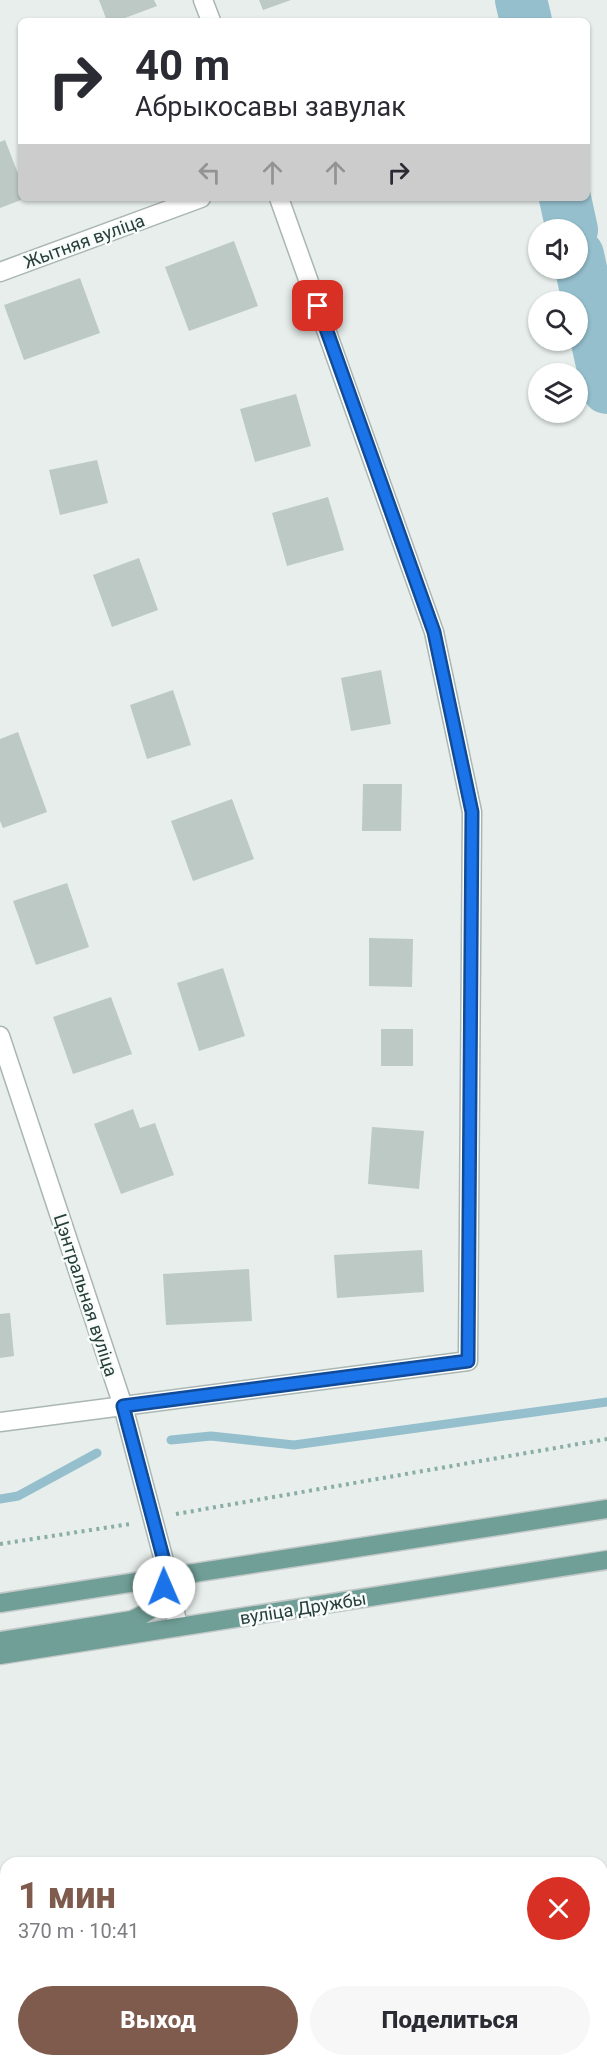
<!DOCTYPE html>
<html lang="ru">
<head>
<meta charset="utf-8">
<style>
	:root { --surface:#fff; --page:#f7f7f7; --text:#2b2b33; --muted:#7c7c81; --accent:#7f5b4e }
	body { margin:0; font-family:Roboto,sans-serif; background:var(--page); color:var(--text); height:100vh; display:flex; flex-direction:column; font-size:22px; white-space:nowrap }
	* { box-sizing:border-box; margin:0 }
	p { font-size:20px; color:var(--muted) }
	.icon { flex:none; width:33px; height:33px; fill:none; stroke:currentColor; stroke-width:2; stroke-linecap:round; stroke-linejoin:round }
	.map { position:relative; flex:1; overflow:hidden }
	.details { position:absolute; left:0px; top:1857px; width:608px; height:210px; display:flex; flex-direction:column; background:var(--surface); border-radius:18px 18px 0 0; box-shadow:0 2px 4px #0004 }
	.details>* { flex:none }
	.hud { position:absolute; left:18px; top:18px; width:572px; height:183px; border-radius:9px; box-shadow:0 2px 4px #0004; background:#fff; color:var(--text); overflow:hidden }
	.tools { position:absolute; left:528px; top:219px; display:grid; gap:12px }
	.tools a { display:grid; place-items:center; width:60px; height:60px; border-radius:50%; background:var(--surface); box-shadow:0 2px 4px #0004; font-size:30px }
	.pin { position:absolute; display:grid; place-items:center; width:51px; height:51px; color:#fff; margin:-26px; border-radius:12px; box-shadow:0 3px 9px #0006 }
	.me { position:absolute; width:66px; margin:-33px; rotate:359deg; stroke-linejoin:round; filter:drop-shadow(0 0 4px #0008) }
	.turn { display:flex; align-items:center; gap:21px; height:126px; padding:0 18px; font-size:27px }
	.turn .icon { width:78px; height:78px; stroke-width:2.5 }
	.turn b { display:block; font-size:42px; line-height:51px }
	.lanes { display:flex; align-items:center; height:57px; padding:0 18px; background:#0003; justify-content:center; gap:30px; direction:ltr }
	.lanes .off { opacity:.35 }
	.round { display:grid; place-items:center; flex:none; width:63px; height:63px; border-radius:32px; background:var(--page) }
	.headline { display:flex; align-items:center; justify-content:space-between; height:102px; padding:0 18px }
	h1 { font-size:36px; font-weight:800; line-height:45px; color:var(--accent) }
	.cta { display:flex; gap:12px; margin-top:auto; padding:12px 18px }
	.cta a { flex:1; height:69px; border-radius:36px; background:var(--accent); color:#fff; font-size:24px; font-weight:800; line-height:69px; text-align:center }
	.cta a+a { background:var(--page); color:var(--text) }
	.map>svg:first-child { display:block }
</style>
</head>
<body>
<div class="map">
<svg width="607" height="2067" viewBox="0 0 607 2067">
	<rect width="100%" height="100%" fill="#e7eeeb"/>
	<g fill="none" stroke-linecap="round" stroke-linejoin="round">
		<path stroke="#95bfcd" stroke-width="9" d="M 171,1440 L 211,1436 L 294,1445 L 607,1402
			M 0,1499 L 18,1496 L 97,1453"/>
		<path stroke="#95bfcd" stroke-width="52" d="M 521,0 L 526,21
			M 565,198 L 572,230
			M 578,255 L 607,388"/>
	</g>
	<path fill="#bcc9c5" d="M 99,0 L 154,0 L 157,6 L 117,21 L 107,21 Z
		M 259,0 L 291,0 L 263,10 Z
		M 5,140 L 21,181 L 21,200 L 0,208 L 0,142 Z
		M 234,241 L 258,306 L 189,331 L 165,267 Z
		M 80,278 L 100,333 L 24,360 L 4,305 Z
		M 296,394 L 311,446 L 255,462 L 240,409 Z
		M 97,460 L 108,503 L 60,515 L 49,470 Z
		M 328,497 L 344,550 L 287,566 L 272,513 Z
		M 139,558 L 158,610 L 112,627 L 93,575 Z
		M 381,670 L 391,724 L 351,731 L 341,678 Z
		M 173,690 L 191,745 L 147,759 L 130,705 Z
		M 18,732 L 47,812 L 3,828 L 0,821 L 0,739 Z
		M 363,784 L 402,784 L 401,831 L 362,831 Z
		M 232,799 L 254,859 L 193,881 L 171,821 Z
		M 67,883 L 89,947 L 36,965 L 13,901 Z
		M 369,938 L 413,939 L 412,987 L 369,986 Z
		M 223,968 L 245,1036 L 199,1051 L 177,983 Z
		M 111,997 L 132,1054 L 73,1074 L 53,1017 Z
		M 381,1029 L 413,1029 L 413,1066 L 381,1066 Z
		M 133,1109 L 140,1128 L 155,1123 L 174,1175 L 121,1194 L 94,1124 Z
		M 372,1127 L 424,1131 L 419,1189 L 368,1184 Z
		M 422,1250 L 424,1292 L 337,1298 L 334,1255 Z
		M 249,1269 L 252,1321 L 166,1325 L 163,1274 Z
		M 10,1313 L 14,1356 L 0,1358 L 0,1314 Z"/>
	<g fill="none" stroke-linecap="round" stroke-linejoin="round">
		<g stroke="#aab6b2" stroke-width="21">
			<path id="minor" d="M 203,0 L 211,21
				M 0,272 L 201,198
				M 0,1036 L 123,1406 L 168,1576 L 178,1627
				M 0,1422 L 468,1361 L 472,812 L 434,632 L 279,198"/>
		</g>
		<g stroke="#c3c9c8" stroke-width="21">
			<path id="major" d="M 0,1603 L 607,1509
				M 0,1641 L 132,1620 C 157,1609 160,1601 168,1576
				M 0,1655 L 607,1560"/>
		</g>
		<path stroke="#8aaea6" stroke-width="4" stroke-dasharray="3 4.5" stroke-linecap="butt" d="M 176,1514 L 607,1439
			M 0,1544 L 130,1524"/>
		<use href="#minor" stroke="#fff" stroke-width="18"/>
		<use href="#major" stroke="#709f97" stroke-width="18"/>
	</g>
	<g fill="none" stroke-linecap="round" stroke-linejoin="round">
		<g stroke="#114b97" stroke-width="15">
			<path id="route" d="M 164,1587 L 168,1576 L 123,1406 L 468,1361 L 472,812 L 434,632 L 318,306"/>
		</g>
		<use href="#route" stroke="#1a73e8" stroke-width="10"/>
	</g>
	<g text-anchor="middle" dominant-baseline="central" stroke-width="5" stroke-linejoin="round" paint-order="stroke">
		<g font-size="18" fill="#273f3a" stroke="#f7fbf9">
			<text transform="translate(84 241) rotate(-20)">Жытняя вуліца</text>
			<text transform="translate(86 1295) rotate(72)">Цэнтральная вуліца</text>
			<text transform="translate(303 1608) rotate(-9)">вуліца Дружбы</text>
		</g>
	</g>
</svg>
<div class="tools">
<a><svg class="icon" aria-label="sound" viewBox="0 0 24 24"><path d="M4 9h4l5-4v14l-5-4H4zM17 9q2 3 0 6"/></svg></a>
<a><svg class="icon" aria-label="search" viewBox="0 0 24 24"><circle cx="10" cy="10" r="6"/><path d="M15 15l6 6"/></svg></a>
<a><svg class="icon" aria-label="layers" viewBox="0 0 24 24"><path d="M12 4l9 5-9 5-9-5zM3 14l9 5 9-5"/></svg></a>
</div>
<div class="pin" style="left:318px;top:306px;background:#d93025"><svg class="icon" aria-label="arrive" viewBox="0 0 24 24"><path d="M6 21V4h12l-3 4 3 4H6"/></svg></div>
<svg class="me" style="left:164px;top:1587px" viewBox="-20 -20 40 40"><circle r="19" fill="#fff"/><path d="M0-13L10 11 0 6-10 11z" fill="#1a73e8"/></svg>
<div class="hud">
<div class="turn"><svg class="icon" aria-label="right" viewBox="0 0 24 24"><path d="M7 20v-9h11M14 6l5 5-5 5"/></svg><div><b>40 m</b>Абрыкосавы завулак</div></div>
<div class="lanes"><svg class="icon off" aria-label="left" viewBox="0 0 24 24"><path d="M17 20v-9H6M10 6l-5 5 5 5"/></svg><svg class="icon off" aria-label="ahead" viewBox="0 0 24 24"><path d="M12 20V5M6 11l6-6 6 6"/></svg><svg class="icon off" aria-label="ahead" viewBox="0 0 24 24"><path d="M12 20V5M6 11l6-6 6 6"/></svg><svg class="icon" aria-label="right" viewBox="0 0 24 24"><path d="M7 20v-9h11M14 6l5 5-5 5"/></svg></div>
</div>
<section class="details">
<div class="headline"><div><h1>1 мин</h1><p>370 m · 10:41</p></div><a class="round" style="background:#d93025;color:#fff"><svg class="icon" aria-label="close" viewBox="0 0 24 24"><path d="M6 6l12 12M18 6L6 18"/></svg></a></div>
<div class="cta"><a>Выход</a><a>Поделиться</a></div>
</section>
</div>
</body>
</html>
